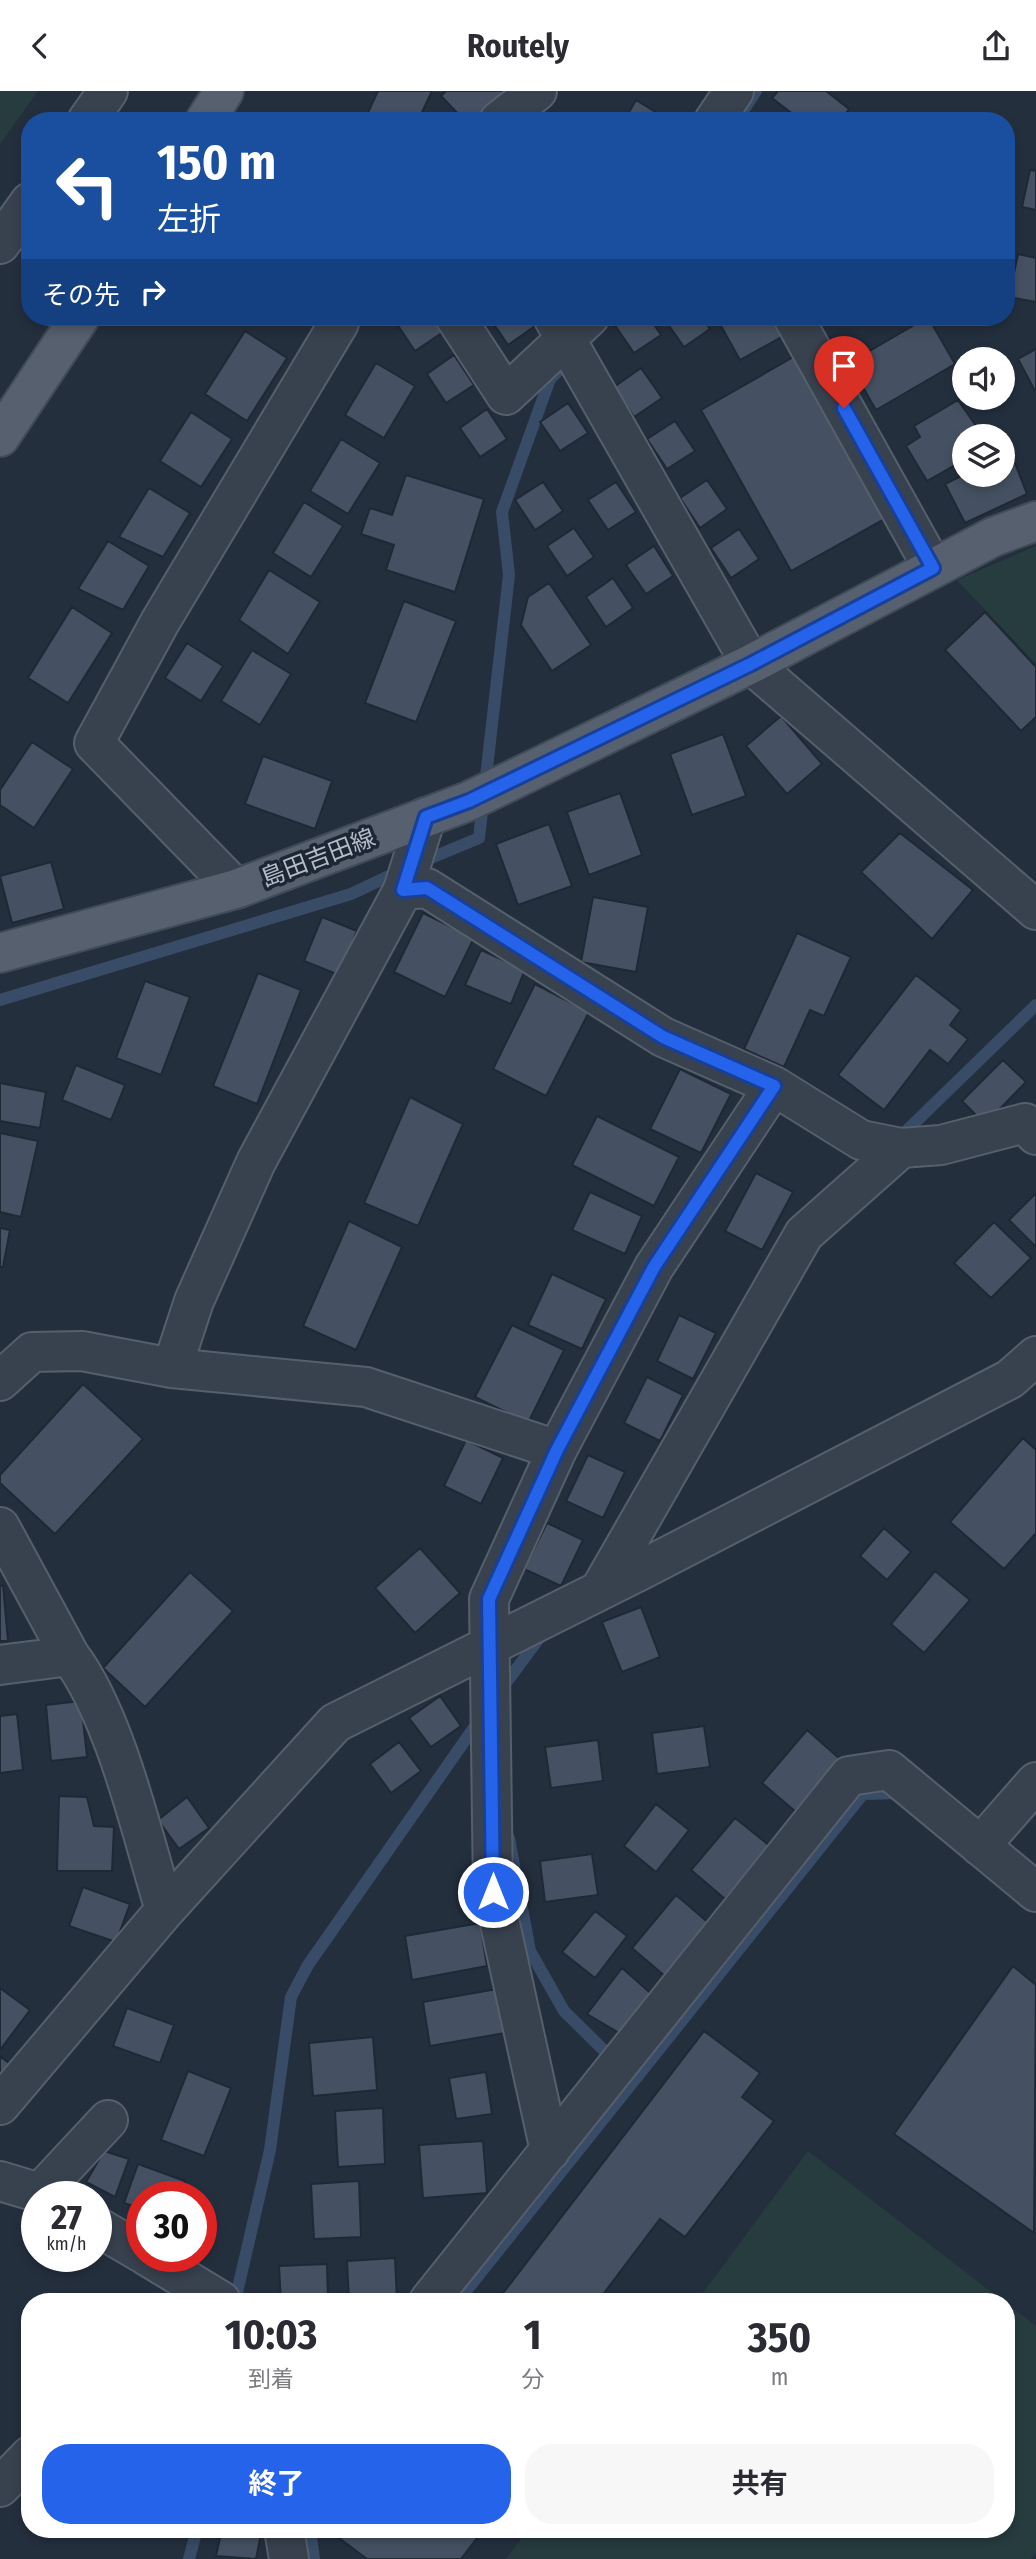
<!DOCTYPE html>
<html lang="ja">
<head>
<meta charset="utf-8">
<style>
	:root { --surface:#fff; --page:#f7f7f7; --text:#2b2b33; --muted:#7c7c81; --accent:#2563eb }
	body { margin:0; font-family:"Fira Sans Condensed","Noto Sans JP",sans-serif; background:var(--page); color:var(--text); height:100vh; display:flex; flex-direction:column; font-size:26px; white-space:nowrap }
	* { box-sizing:border-box; margin:0 }
	p { font-size:23px; color:var(--muted) }
	.icon { flex:none; width:38px; height:38px; fill:none; stroke:currentColor; stroke-width:2; stroke-linecap:round; stroke-linejoin:round }
	.map { position:relative; flex:1; overflow:hidden }
	.drawer { position:absolute; left:21px; top:2202px; width:994px; height:245px; display:flex; flex-direction:column; background:var(--surface); border-radius:28px; box-shadow:0 4px 10px #0003 }
	.drawer>* { flex:none }
	.top-card { position:absolute; left:21px; top:21px; width:994px; height:214px; border-radius:28px; box-shadow:0 4px 10px #0003; background:#1a4fa0; color:#fff; overflow:hidden }
	.buttons { position:absolute; left:952px; top:256px; display:grid; gap:14px }
	.buttons a { display:grid; place-items:center; width:63px; height:63px; border-radius:50%; background:var(--surface); box-shadow:0 4px 10px #0003; font-size:35px }
	.speed { position:absolute; left:21px; top:2090px; display:flex; gap:14px; font-size:35px; font-weight:700; text-align:center }
	.speed>* { display:grid; place-content:center; width:91px; height:91px; border-radius:50%; background:var(--surface); box-shadow:0 4px 10px #0003; line-height:1 }
	.speed small { font-size:18px; font-weight:400 }
	.speed .limit { border:10px solid #d22; background:#fff; color:#111 }
	.pin { position:absolute; display:grid; place-items:center; width:60px; height:60px; color:#fff; margin:-72px -30px; border-radius:50% 50% 50% 0; rotate:-45deg; box-shadow:0 0 7px #0007 }
	.pin .icon { rotate:45deg }
	.me { position:absolute; width:77px; margin:-38px; rotate:0deg; stroke-linejoin:round; filter:drop-shadow(0 0 5px #0008) }
	.turn { display:flex; align-items:center; gap:24px; height:147px; padding:0 21px; font-size:32px }
	.turn .icon { width:91px; height:91px; stroke-width:2.5 }
	.turn b { display:block; font-size:49px; line-height:60px }
	.then { display:flex; align-items:center; height:66px; padding:0 21px; background:#0003; gap:14px; font-size:26px }
	.eta { display:flex; justify-content:space-evenly; align-items:center; height:119px; text-align:center }
	.eta b { font-size:42px; font-weight:700; line-height:49px }
	.primary-button { display:flex; gap:14px; margin-top:auto; padding:14px 21px }
	.primary-button a { flex:1; height:80px; border-radius:28px; background:var(--accent); color:#fff; font-size:28px; font-weight:700; line-height:80px; text-align:center }
	.primary-button a+a { background:var(--page); color:var(--text) }
	header { display:flex; justify-content:space-between; align-items:center; height:91px; padding:0 21px; background:var(--surface); font-size:32px; font-weight:700 }
	.map>svg:first-child { display:block }
</style>
</head>
<body>
<header><svg class="icon" aria-label="back" viewBox="0 0 24 24"><path d="M15 5l-7 7 7 7"/></svg>Routely<svg class="icon" aria-label="share" viewBox="0 0 24 24"><path d="M12 15V3M7 8l5-5 5 5M5 13v7h14v-7"/></svg></header>
<div class="map">
<svg width="1036" height="2468" viewBox="0 0 1036 2468">
	<rect width="100%" height="100%" fill="#242f3e"/>
	<path fill="#263c3f" d="M 0,0 L 38,0 L 0,53 Z
		M 1036,455 L 1036,573 L 957,489 Z
		M 808,2060 L 1003,2210 L 697,2210 Z
		M 1006,2212 L 1036,2235 L 1036,2462 L 1031,2468 L 506,2468 L 528,2438 L 1006,2438 Z"/>
	<g fill="none" stroke-linecap="round" stroke-linejoin="round">
		<path stroke="#394c67" stroke-width="12" d="M 743,20 L 756,0
			M 419,772 L 479,747 L 509,484 L 502,421 L 550,288 L 560,278
			M 0,909 L 351,803 L 402,779
			M 898,1048 L 1036,914
			M 500,1600 L 543,1542
			M 509,1747 L 530,1860 L 564,1920 L 634,1989
			M 235,2210 L 270,2059 L 291,1906 L 308,1874 L 480,1628
			M 458,2210 L 863,1703 L 899,1702 L 902,1698
			M 310,2438 L 314,2468
			M 189,2468 L 197,2438"/>
	</g>
	<path fill="#455162" stroke="#1f2835" stroke-width="2" d="M 378,0 L 432,0 L 418,30 L 364,30 Z
		M 446,0 L 512,0 L 482,30 L 465,30 L 441,5 Z
		M 778,0 L 826,0 L 849,18 L 840,30 L 789,30 L 794,24 L 772,7 Z
		M 636,9 L 670,30 L 624,30 Z
		M 1030,79 L 1036,80 L 1036,119 L 1022,116 Z
		M 1018,163 L 1036,167 L 1036,211 L 1009,206 Z
		M 402,226 L 432,226 L 443,241 L 415,260 L 395,230 Z
		M 489,226 L 528,226 L 535,235 L 508,254 Z
		M 624,226 L 649,226 L 661,244 L 634,262 L 614,233 Z
		M 663,226 L 702,226 L 710,238 L 684,256 Z
		M 716,226 L 775,226 L 785,244 L 740,269 Z
		M 928,226 L 955,273 L 876,319 L 849,272 Z
		M 245,240 L 287,267 L 247,330 L 205,303 Z
		M 1036,258 L 1036,300 L 1035,300 L 1018,268 Z
		M 454,264 L 474,294 L 446,312 L 427,283 Z
		M 795,265 L 886,427 L 791,480 L 701,319 Z
		M 376,272 L 415,295 L 384,347 L 345,324 Z
		M 641,277 L 662,307 L 634,326 L 614,296 Z
		M 958,309 L 983,345 L 964,345 L 964,369 L 927,390 L 906,355 L 920,346 L 914,335 Z
		M 568,312 L 588,342 L 560,360 L 540,331 Z
		M 487,318 L 507,348 L 480,366 L 460,337 Z
		M 191,321 L 232,348 L 201,396 L 160,370 Z
		M 675,330 L 695,360 L 667,378 L 647,348 Z
		M 341,348 L 380,372 L 348,423 L 310,400 Z
		M 1011,362 L 1027,403 L 965,432 L 945,393 L 965,383 L 1003,383 L 1003,366 Z
		M 406,384 L 484,408 L 455,501 L 386,479 L 394,454 L 361,443 L 370,417 L 392,424 Z
		M 707,389 L 727,418 L 700,437 L 680,407 Z
		M 543,391 L 563,420 L 535,439 L 515,409 Z
		M 616,391 L 636,421 L 608,439 L 588,409 Z
		M 149,397 L 190,422 L 163,466 L 119,446 Z
		M 304,411 L 343,435 L 311,486 L 273,462 Z
		M 574,437 L 594,466 L 567,485 L 547,455 Z
		M 739,438 L 759,468 L 731,487 L 711,457 Z
		M 108,450 L 149,475 L 123,519 L 78,498 Z
		M 654,455 L 673,485 L 646,503 L 626,474 Z
		M 269,479 L 320,511 L 288,563 L 239,529 Z
		M 613,487 L 633,517 L 606,536 L 586,506 Z
		M 549,492 L 591,554 L 552,580 L 521,534 L 528,506 Z
		M 404,510 L 456,530 L 416,631 L 365,612 Z
		M 72,516 L 112,542 L 68,612 L 28,587 Z
		M 985,521 L 1036,576 L 1036,626 L 1021,640 L 945,559 Z
		M 187,552 L 223,575 L 201,610 L 165,587 Z
		M 252,559 L 291,583 L 260,634 L 221,610 Z
		M 781,625 L 822,673 L 787,703 L 746,655 Z
		M 723,643 L 746,705 L 692,724 L 670,663 Z
		M 32,651 L 73,678 L 34,737 L 0,714 L 0,699 Z
		M 263,665 L 332,690 L 315,738 L 245,713 Z
		M 620,702 L 642,764 L 589,784 L 567,721 Z
		M 549,733 L 572,795 L 518,814 L 496,753 Z
		M 900,742 L 973,799 L 932,848 L 861,781 Z
		M 51,771 L 64,818 L 12,832 L 0,785 Z
		M 593,806 L 648,816 L 636,881 L 581,871 Z
		M 423,822 L 474,847 L 445,906 L 394,881 Z
		M 322,826 L 357,840 L 339,884 L 304,870 Z
		M 797,842 L 851,866 L 824,925 L 810,919 L 784,976 L 744,958 Z
		M 481,859 L 525,879 L 511,913 L 465,894 Z
		M 258,882 L 301,899 L 257,1013 L 213,995 Z
		M 916,884 L 961,919 L 950,934 L 968,948 L 948,973 L 930,959 L 884,1019 L 838,984 Z
		M 145,890 L 190,906 L 161,984 L 116,967 Z
		M 535,893 L 589,921 L 546,1005 L 493,978 Z
		M 1003,969 L 1026,991 L 985,1033 L 962,1010 Z
		M 76,974 L 125,994 L 111,1029 L 62,1009 Z
		M 680,978 L 731,1003 L 701,1062 L 650,1038 Z
		M 0,992 L 46,1001 L 40,1037 L 0,1030 Z
		M 410,1006 L 463,1033 L 418,1135 L 364,1112 Z
		M 597,1025 L 679,1066 L 654,1115 L 572,1074 Z
		M 0,1042 L 38,1050 L 21,1126 L 0,1121 Z
		M 756,1082 L 793,1101 L 762,1159 L 725,1140 Z
		M 590,1101 L 642,1125 L 625,1163 L 572,1139 Z
		M 1036,1102 L 1036,1156 L 1009,1129 Z
		M 349,1130 L 402,1156 L 356,1259 L 303,1235 Z
		M 994,1131 L 1031,1167 L 991,1207 L 954,1172 Z
		M 0,1137 L 10,1139 L 3,1176 L 0,1176 Z
		M 552,1183 L 606,1208 L 582,1258 L 528,1234 Z
		M 679,1224 L 716,1242 L 693,1288 L 657,1270 Z
		M 512,1234 L 564,1259 L 528,1332 L 475,1306 Z
		M 647,1286 L 683,1304 L 660,1350 L 624,1332 Z
		M 83,1293 L 143,1348 L 55,1443 L 0,1392 L 0,1384 Z
		M 1023,1347 L 1036,1359 L 1036,1442 L 1004,1478 L 950,1431 Z
		M 466,1349 L 503,1367 L 481,1413 L 444,1395 Z
		M 588,1364 L 625,1381 L 603,1427 L 566,1410 Z
		M 547,1432 L 583,1449 L 561,1495 L 524,1478 Z
		M 884,1437 L 911,1461 L 887,1489 L 860,1465 Z
		M 420,1457 L 460,1502 L 415,1542 L 375,1497 Z
		M 935,1480 L 970,1509 L 924,1562 L 891,1533 Z
		M 190,1481 L 233,1520 L 145,1616 L 103,1577 Z
		M 3,1494 L 8,1550 L 0,1550 L 0,1495 Z
		M 641,1516 L 660,1566 L 622,1581 L 602,1531 Z
		M 440,1605 L 461,1635 L 431,1656 L 409,1627 Z
		M 81,1610 L 87,1666 L 51,1670 L 46,1614 Z
		M 17,1623 L 23,1679 L 0,1682 L 0,1625 Z
		M 704,1635 L 710,1676 L 657,1683 L 652,1642 Z
		M 807,1639 L 840,1668 L 796,1721 L 762,1692 Z
		M 598,1649 L 603,1690 L 551,1697 L 545,1656 Z
		M 399,1651 L 421,1680 L 391,1702 L 370,1673 Z
		M 59,1705 L 87,1706 L 94,1735 L 114,1736 L 112,1780 L 57,1780 Z
		M 187,1706 L 209,1737 L 179,1758 L 158,1729 Z
		M 656,1713 L 689,1739 L 656,1781 L 624,1755 Z
		M 735,1727 L 770,1755 L 725,1808 L 691,1779 Z
		M 592,1763 L 598,1804 L 545,1811 L 540,1770 Z
		M 83,1796 L 130,1813 L 116,1851 L 69,1835 Z
		M 676,1804 L 710,1833 L 666,1886 L 632,1857 Z
		M 595,1820 L 627,1845 L 595,1887 L 562,1861 Z
		M 480,1832 L 487,1875 L 412,1889 L 405,1845 Z
		M 1013,1875 L 1036,1894 L 1034,2142 L 894,2043 Z
		M 622,1877 L 655,1906 L 621,1943 L 587,1923 Z
		M 0,1897 L 30,1919 L 0,1959 Z
		M 497,1898 L 505,1942 L 430,1955 L 423,1911 Z
		M 127,1917 L 174,1934 L 160,1972 L 113,1955 Z
		M 704,1940 L 760,1982 L 742,2006 L 774,2030 L 685,2146 L 660,2128 L 598,2210 L 497,2210 Z
		M 373,1946 L 377,1999 L 313,2005 L 309,1952 Z
		M 0,1965 L 10,1973 L 0,1987 Z
		M 188,1980 L 231,1997 L 204,2065 L 161,2049 Z
		M 486,1981 L 492,2023 L 456,2028 L 449,1987 Z
		M 383,2017 L 385,2073 L 338,2076 L 335,2020 Z
		M 483,2050 L 487,2102 L 423,2107 L 419,2054 Z
		M 104,2060 L 129,2068 L 115,2106 L 86,2091 Z
		M 138,2073 L 185,2090 L 180,2105 L 142,2105 L 142,2118 L 124,2112 Z
		M 359,2090 L 361,2146 L 314,2148 L 311,2093 Z
		M 395,2167 L 397,2210 L 349,2210 L 347,2170 Z
		M 327,2173 L 328,2210 L 281,2210 L 279,2175 Z
		M 222,2438 L 262,2438 L 256,2468 L 216,2465 Z
		M 327,2438 L 484,2438 L 461,2468 L 367,2468 Z"/>
	<g fill="none" stroke-linecap="round" stroke-linejoin="round">
		<g stroke="#565f6c" stroke-width="42">
			<path id="minor" d="M 87,30 L 108,0
				M 499,30 L 537,0
				M 714,30 L 734,0
				M 0,153 L 30,111
				M 455,226 L 506,304 L 589,226
				M 553,226 L 751,573 L 1036,819
				M 793,226 L 933,477
				M 236,798 L 94,652 L 160,531 L 339,232
				M 403,799 L 427,797 L 663,946 L 774,995 L 861,1049 L 901,1057 L 941,1054 L 1025,1032 L 1036,1044
				M 172,1277 L 194,1210 L 256,1071 L 403,799 L 426,726
				M 0,1290 L 32,1261 L 82,1260 L 172,1277 L 366,1296 L 557,1359
				M 0,1436 L 70,1565 C 116,1626 142,1744 165,1819
				M 600,1499 L 804,1143 L 901,1057
				M 0,1574 L 70,1565
				M 980,1755 L 1036,1691
				M 0,2014 L 165,1819 L 335,1632 L 643,1478 L 1010,1288 L 1036,1265
				M 550,2060 L 493,1801 L 489,1508 L 557,1359 L 654,1176 L 774,995
				M 0,2090 L 40,2102 L 108,2029
				M 96,2135 L 142,2162
				M 147,2165 L 221,2210
				M 429,2210 L 849,1685 L 889,1679 L 1036,1801
				M 0,2396 L 30,2365
				M 284,2438 L 289,2468"/>
		</g>
		<g stroke="#414a57" stroke-width="42">
			<path id="major" d="M 205,30 L 224,0
				M 0,346 L 80,226
				M 0,862 L 236,798 L 469,710 L 751,573 L 993,446 L 1036,430"/>
		</g>
		<use href="#minor" stroke="#38414e" stroke-width="38"/>
		<use href="#major" stroke="#56606e" stroke-width="38"/>
	</g>
	<g fill="none" stroke-linecap="round" stroke-linejoin="round">
		<g stroke="#184099" stroke-width="18">
			<path id="route" d="M 493,1801 L 489,1508 L 557,1359 L 654,1176 L 774,995 L 663,946 L 427,797 L 403,799 L 426,726 L 469,710 L 751,573 L 933,477 L 844,317"/>
		</g>
		<use href="#route" stroke="#2563eb" stroke-width="12"/>
	</g>
	<g text-anchor="middle" dominant-baseline="central" stroke-width="7" stroke-linejoin="round" paint-order="stroke">
		<g font-size="24" fill="#b4bcc9" stroke="#1d2633">
			<text transform="translate(318 767) rotate(-21)">島田吉田線</text>
		</g>
	</g>
</svg>
<div class="buttons">
<a><svg class="icon" aria-label="sound" viewBox="0 0 24 24"><path d="M4 9h4l5-4v14l-5-4H4zM17 9q2 3 0 6"/></svg></a>
<a><svg class="icon" aria-label="layers" viewBox="0 0 24 24"><path d="M12 4l9 5-9 5-9-5zM3 14l9 5 9-5"/></svg></a>
</div>
<div class="speed"><div>27<small>km/h</small></div><div class="limit">30</div></div>
<div class="pin" style="left:844px;top:317px;background:#d93025"><svg class="icon" aria-label="arrive" viewBox="0 0 24 24"><path d="M6 21V4h12l-3 4 3 4H6"/></svg></div>
<svg class="me" style="left:493px;top:1801px" viewBox="-20 -20 40 40"><circle r="17" fill="#2563eb" stroke="#fff" stroke-width="3"/><path d="M0-11L8 9 0 5-8 9z" fill="#fff"/></svg>
<div class="top-card">
<div class="turn"><svg class="icon" aria-label="left" viewBox="0 0 24 24"><path d="M17 20v-9H6M10 6l-5 5 5 5"/></svg><div><b>150 m</b>左折</div></div>
<div class="then">その先<svg class="icon" aria-label="right" viewBox="0 0 24 24"><path d="M7 20v-9h11M14 6l5 5-5 5"/></svg></div>
</div>
<section class="drawer">
<div class="eta">
<div><b>10:03</b><p>到着</p></div>
<div><b>1</b><p>分</p></div>
<div><b>350</b><p>m</p></div>
</div>
<div class="primary-button"><a>終了</a><a>共有</a></div>
</section>
</div>
</body>
</html>
